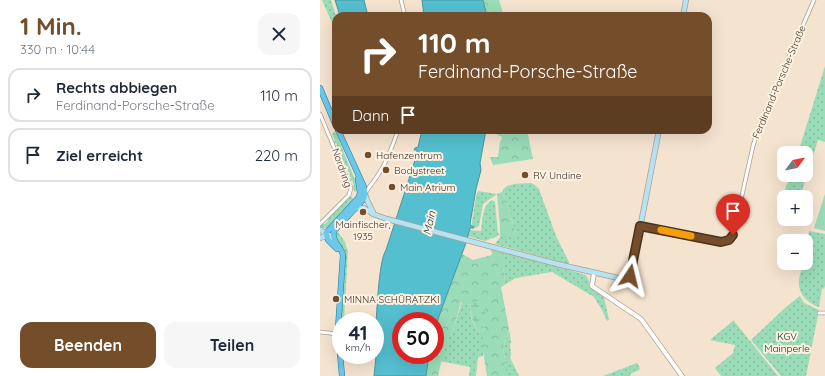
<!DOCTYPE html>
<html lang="de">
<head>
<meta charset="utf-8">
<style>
	:root { --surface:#fff; --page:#f6f6f7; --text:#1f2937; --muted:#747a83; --line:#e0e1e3; --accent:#744d2b }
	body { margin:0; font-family:Quicksand,sans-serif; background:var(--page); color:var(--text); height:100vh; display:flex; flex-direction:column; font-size:15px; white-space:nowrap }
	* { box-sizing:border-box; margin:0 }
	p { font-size:13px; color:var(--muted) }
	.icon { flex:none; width:22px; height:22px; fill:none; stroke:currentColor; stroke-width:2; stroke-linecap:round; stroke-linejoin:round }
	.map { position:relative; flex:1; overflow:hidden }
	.drawer { display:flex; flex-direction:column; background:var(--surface); width:320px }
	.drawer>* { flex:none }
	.hud { position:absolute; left:12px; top:12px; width:380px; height:122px; border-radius:12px; box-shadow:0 4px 16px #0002; background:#744d2b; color:#fff; overflow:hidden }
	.needle { width:26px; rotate:58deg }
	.buttons { position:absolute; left:457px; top:146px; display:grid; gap:8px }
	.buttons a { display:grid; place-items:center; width:36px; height:36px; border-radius:8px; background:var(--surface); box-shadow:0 4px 16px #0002; font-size:20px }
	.speed { position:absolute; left:12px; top:312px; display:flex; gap:8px; font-size:20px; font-weight:700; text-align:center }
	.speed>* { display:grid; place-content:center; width:52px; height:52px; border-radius:50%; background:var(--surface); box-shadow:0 4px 16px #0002; line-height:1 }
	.speed small { font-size:10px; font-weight:400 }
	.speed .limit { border:6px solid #d22; background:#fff; color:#111 }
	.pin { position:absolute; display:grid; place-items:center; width:34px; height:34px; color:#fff; margin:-41px -17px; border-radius:50% 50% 50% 0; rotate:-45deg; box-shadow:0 0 4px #0007 }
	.pin .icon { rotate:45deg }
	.me { position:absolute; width:44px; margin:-22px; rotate:10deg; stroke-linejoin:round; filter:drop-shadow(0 0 3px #0008) }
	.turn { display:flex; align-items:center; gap:14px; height:84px; padding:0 20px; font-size:18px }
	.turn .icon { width:52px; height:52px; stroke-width:2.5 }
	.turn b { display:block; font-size:28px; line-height:34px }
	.then { display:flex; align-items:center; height:38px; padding:0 20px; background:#0003; gap:8px; font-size:15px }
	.round { display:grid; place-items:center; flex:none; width:42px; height:42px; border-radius:12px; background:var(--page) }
	.headline { display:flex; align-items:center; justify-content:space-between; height:68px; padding:0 20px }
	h1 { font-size:24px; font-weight:800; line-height:30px; color:var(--accent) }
	.button { display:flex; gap:8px; margin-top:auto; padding:8px 20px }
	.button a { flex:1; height:46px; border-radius:12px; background:var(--accent); color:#fff; font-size:16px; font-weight:800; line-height:46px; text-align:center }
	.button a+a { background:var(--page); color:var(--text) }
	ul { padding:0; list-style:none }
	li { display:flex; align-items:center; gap:12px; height:54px; margin:0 8px 6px; padding:0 12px; border:2px solid var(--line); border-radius:12px }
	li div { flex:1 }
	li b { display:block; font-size:15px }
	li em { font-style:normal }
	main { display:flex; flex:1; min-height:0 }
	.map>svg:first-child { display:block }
</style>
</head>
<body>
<main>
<section class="drawer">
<div class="headline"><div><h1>1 Min.</h1><p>330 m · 10:44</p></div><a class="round"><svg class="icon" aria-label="close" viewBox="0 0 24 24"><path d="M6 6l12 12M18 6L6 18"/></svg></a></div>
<ul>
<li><svg class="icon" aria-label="right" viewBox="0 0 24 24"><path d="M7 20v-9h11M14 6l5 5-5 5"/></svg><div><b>Rechts abbiegen</b><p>Ferdinand-Porsche-Straße</p></div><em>110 m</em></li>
<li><svg class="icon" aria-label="arrive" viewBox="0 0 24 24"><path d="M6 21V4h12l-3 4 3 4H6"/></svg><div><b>Ziel erreicht</b></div><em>220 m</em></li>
</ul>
<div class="button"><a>Beenden</a><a>Teilen</a></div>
</section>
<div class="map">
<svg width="505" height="376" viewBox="0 0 505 376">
	<defs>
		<pattern id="green-dots" width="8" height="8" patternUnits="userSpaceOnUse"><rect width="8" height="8" fill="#9adcb7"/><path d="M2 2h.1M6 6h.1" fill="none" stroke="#85bd9e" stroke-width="1.8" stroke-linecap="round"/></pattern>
		<pattern id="forest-crowns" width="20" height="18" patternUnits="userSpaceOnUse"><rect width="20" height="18" fill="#9adcb7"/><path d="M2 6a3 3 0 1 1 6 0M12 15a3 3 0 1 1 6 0" fill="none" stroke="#85bd9e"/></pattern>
		<pattern id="wetland-marsh" width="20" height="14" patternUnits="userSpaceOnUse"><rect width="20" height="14" fill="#9adcb7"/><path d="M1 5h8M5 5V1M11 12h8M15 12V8" fill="none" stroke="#85bd9e"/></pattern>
	</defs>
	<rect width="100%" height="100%" fill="#f4e3cf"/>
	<path fill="url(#green-dots)" d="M 2,0 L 11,0 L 16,16 L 16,23 L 13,25 Z
		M 505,66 L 505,142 L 498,140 L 480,197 L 464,197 L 464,203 L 460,201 L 471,175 L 486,175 L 486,153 L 478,153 Z
		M 15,131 L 36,182 L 38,190 L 35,192 L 32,188 L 34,186 L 32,180 L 30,182 L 29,180 L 31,179 L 28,173 L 27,174 L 26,172 L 28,171 L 25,166 L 24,167 L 23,164 L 24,163 L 22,159 L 21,160 L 20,158 L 21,156 L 19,150 L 18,151 L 17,150 L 18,148 L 16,143 L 14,144 L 14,142 L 15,141 L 12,134 Z
		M 211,183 L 215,185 L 219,189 L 236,236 L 249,262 L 248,264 L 175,244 L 180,237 L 196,237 L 189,209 L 182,192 C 185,182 202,184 211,183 Z
		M 158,191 L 177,194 L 163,204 L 159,226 L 155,228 L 152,226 L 152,222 L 156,196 Z
		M 31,196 L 34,200 L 7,228 L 0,228 L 0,226 L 3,223 L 5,224 L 8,221 L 7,218 L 20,207 L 19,206 Z
		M 172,200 L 175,202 L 178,234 L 180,232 L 178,236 L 165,241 L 147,236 L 150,230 L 161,231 C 163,220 161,207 172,200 Z
		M 489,231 L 505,234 L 505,286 L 504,289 L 502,288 L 499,307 C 489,304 480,296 479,285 C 478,279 482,269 483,263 L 486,263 L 486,248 Z
		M 18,232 L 25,242 L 28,252 L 24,321 L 21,321 L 21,350 L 20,330 L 25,253 C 23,245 15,242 15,233 Z
		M 181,252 L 229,264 L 266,275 L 269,281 L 269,286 L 284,297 L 289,320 L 287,321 L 282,310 L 274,297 L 232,272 L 196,278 L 181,287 L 185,281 Z
		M 480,296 L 484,303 L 499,310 L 486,376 L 461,376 L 431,340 L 466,307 Z
		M 142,302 L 150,305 C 150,315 152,325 160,332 L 163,331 L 163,356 L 158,357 L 156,376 L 149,376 L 150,367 L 120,361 L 125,344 L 133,331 Z
		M 414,320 L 414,321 L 458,376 L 401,376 L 395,368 L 413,353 L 415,345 L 390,340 Z
		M 189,330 L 191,342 L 190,344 L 191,355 L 190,358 L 199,376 L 186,376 L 186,365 L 183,348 Z
		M 317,363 L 320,368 L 319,370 L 310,374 L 311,376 L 283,376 Z"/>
	<path fill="url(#forest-crowns)" d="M 163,0 L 179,0 L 184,16 L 167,16 Z
		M 169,130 L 207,130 L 213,159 L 173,165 L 170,157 L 178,157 L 180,141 L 181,141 L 182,137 Z
		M 182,192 L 189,209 L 196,237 L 180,237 L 180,227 L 177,194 Z
		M 171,249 L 181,252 L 185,281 L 181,287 L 189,329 L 183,348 L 186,365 L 186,376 L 167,376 L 162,345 L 165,309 L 154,301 L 150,305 L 141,302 L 133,331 L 125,344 L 118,376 L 106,376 L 109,355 L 115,355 L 115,330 L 119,316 L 142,254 L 153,260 L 172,255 Z"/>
	<path fill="url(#wetland-marsh)" d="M 154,301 L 159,301 C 169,308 164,320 163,331 L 160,332 C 153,325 150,315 150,305 Z"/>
	<path fill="#9adcb7" d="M 505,194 L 505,231 L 494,228 Z"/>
	<path fill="#54bfcf" stroke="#4c959e" d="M 15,0 L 44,0 L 48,16 L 20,16 Z
		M 102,0 L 163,0 L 167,16 L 104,16 Z
		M 102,130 L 166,130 L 160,163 L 161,170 L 156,189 L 150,224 L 154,228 L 150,228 L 146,243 L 119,316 L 115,330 L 115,321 L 81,321 L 81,355 L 109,355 L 106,376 L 54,376 L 58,336 L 55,335 C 57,318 58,262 66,250 L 97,154 L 97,150 L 94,150 L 95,148 L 98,147 Z"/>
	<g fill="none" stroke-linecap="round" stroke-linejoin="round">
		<g stroke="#ae9e8c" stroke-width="4.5">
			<path id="minor" d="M 81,0 L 85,16
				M 0,114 L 31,188 L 29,195 L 0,224
				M 45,194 C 49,186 54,182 58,175 C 67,162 73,145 78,130
				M 320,226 L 401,242 C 409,242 412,238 414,231 L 433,146 L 439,126 L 494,0
				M 499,313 L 505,313
				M 0,332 L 18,334"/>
		</g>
		<g stroke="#ae9e8c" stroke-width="5.5">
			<path id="tertiary" d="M 274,273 L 272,286 L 321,319 L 362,376"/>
		</g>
		<g stroke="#ae9e8c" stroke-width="6">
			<path id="secondary" d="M 363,16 L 366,0
				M 45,194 L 47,200 L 53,212
				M 36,208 L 44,208 L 53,214 L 67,219 L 237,264 L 307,280 L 311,275 L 339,130
				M 1,230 L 15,242
				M 0,238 L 10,235"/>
		</g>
		<g stroke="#1c7a9e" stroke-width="6">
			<path id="primary" d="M 0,88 L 16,126
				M 18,130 L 44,187 L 45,194 L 43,200 L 14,231 C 11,241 21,246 23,255 L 18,329 L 22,376
				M 17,249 L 8,240 L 6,233 L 39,197 L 40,192 L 38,179"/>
		</g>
		<use href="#minor" stroke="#fff" stroke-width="3"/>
		<use href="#tertiary" stroke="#fff" stroke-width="4"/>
		<use href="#secondary" stroke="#b6e3f4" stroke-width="4.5"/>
		<use href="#primary" stroke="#6ec7ea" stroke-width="5"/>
	</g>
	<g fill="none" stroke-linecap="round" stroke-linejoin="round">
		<g stroke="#4b321c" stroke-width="10">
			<path id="route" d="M 310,276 L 320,226 L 401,242 L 409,240 L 413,235"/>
		</g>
		<use href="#route" stroke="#744d2b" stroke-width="7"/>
		<path stroke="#f59e0b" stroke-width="7" d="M 341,230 L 371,236"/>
	</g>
	<g fill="#744d2b" stroke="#fff1e1" stroke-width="1.5">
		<circle cx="48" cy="155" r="4"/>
		<circle cx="66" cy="170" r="4"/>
		<circle cx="205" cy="175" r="4"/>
		<circle cx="72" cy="187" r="4"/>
		<circle cx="43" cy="212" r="4"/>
		<circle cx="16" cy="299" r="4"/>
	</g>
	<g text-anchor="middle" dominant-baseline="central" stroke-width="4" stroke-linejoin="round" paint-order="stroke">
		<g font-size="10" fill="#39322a" stroke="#fff1e1">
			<text transform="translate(459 82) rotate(-67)">Ferdinand-Porsche-Straße</text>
			<text transform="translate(22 168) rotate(70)">Nordring</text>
		</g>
		<g font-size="10" fill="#39322a" stroke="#fff1e1" text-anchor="start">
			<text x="56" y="155">Hafenzentrum</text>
			<text x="74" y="170">Bodystreet</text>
			<text x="213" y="175">RV Undine</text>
			<text x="80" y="187">Main Atrium</text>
			<text x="43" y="224" text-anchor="middle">Mainfischer,<tspan x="43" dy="12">1935</tspan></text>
			<text x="24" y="299">MINNA SCHÜRATZKI</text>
		</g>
		<g font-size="10" fill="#004127" stroke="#fff1e1">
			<text x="467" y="336">KGV<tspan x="467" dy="12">Mainperle</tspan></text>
		</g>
		<g font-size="11" font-style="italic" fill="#13434a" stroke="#fff1e1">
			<text transform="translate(109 223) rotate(-77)">Main</text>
		</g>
	</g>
</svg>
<div class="buttons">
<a><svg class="needle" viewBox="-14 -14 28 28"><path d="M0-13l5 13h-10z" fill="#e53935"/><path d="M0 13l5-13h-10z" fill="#747a83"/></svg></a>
<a>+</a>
<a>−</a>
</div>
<div class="speed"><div>41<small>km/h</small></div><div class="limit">50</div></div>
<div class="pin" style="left:413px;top:235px;background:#d93025"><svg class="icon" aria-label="arrive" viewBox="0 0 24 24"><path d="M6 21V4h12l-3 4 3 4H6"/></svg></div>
<svg class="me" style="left:310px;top:276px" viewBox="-20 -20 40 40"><path d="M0-17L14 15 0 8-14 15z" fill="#744d2b" stroke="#fff" stroke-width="4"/></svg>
<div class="hud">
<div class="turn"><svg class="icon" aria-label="right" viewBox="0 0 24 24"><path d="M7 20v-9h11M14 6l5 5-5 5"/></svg><div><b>110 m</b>Ferdinand-Porsche-Straße</div></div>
<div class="then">Dann<svg class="icon" aria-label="arrive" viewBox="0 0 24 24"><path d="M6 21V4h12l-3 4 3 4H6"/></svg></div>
</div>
</div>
</main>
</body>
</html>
